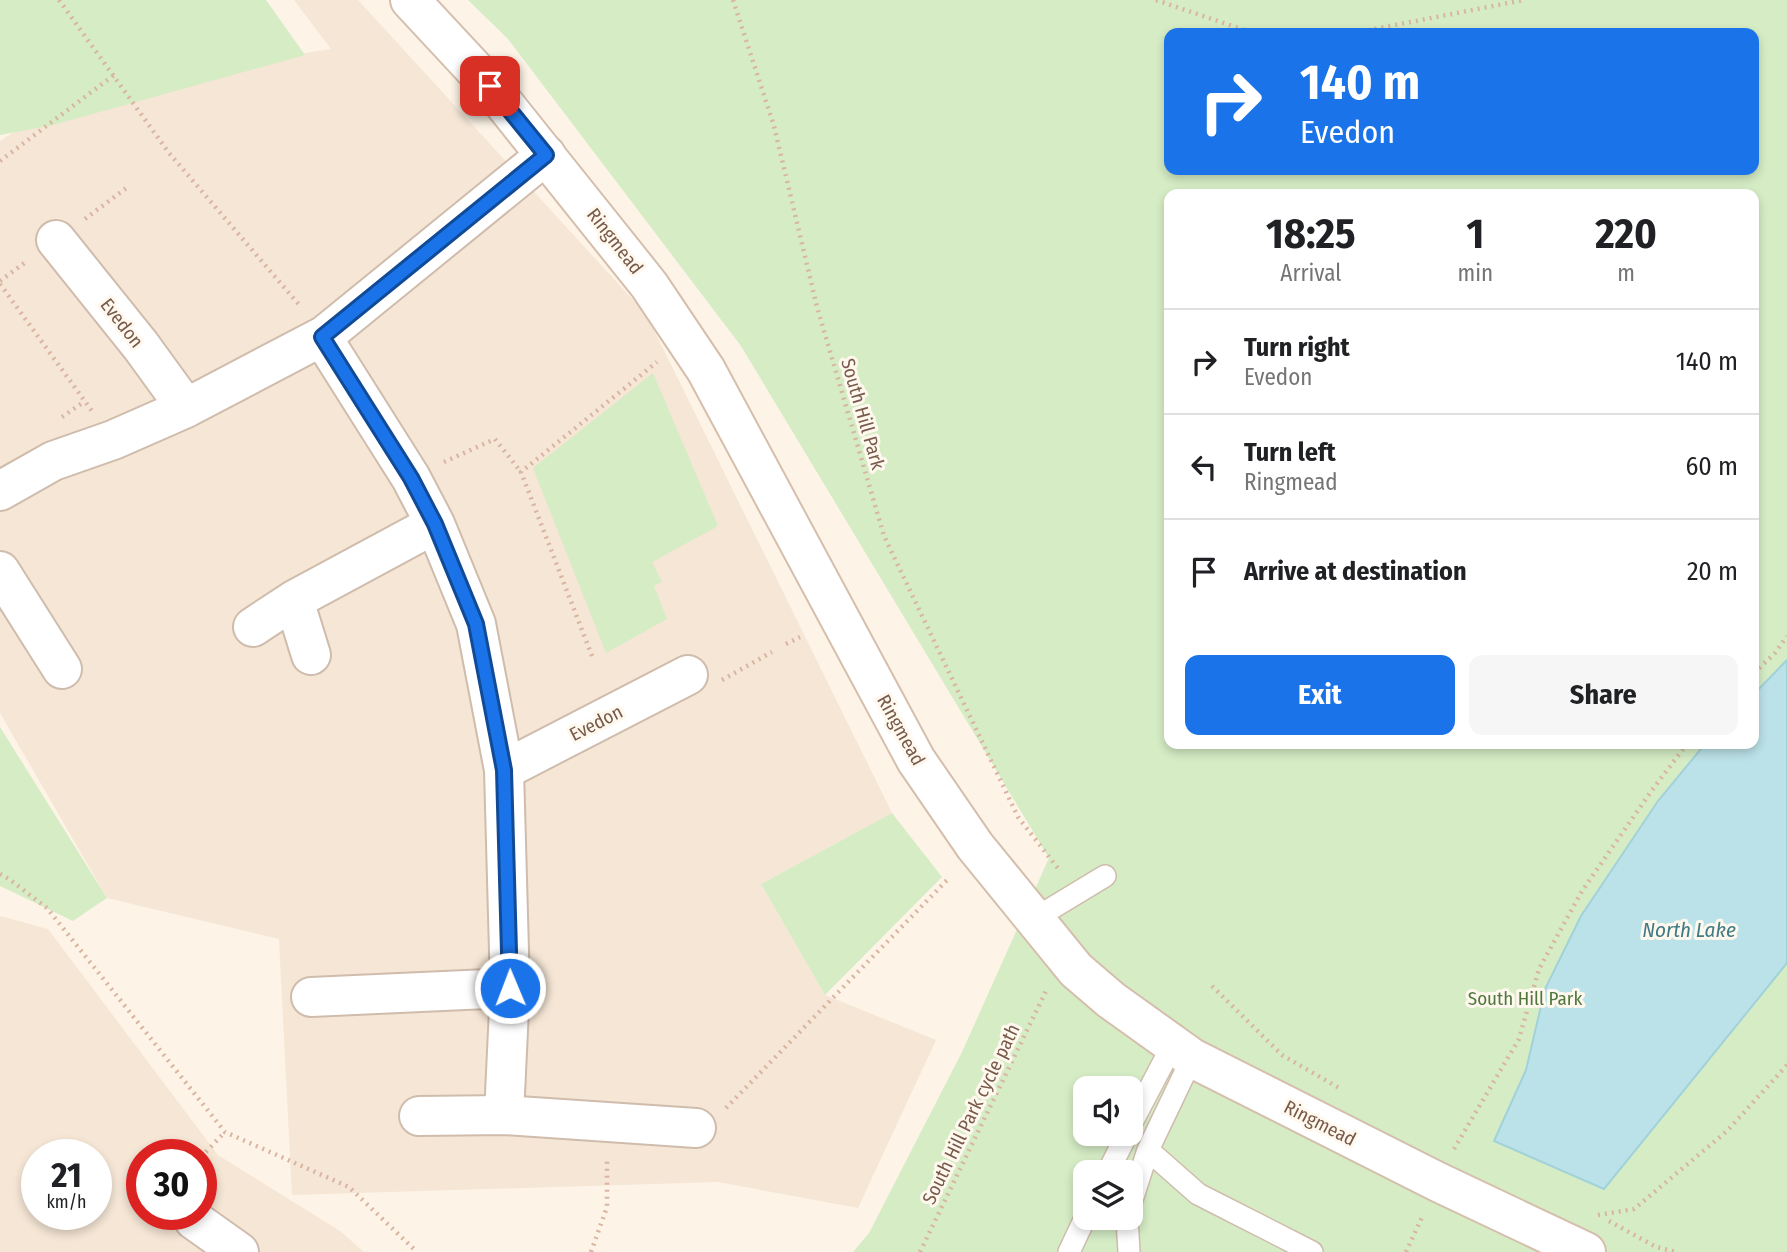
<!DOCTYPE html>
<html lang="en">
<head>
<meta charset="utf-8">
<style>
	:root { --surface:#fff; --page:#f6f6f6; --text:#202124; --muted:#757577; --line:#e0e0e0; --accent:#1a73e8 }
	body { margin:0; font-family:"Fira Sans Condensed",sans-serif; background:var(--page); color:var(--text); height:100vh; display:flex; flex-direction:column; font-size:26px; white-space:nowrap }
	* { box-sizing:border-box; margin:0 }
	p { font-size:23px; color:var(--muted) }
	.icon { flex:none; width:38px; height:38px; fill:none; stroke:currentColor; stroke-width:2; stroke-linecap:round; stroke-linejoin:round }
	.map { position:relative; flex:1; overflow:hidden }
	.side { position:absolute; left:1164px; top:189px; width:595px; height:560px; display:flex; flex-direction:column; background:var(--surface); border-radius:14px; box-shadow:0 4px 10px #0003 }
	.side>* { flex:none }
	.guide { position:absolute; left:1164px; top:28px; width:595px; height:147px; border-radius:14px; box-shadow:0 4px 10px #0003; background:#1a73e8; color:#fff; overflow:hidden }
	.controls { position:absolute; left:1073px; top:1076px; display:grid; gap:14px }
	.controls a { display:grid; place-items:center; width:70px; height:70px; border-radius:14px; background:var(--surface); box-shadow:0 4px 10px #0003; font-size:35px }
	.speed { position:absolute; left:21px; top:1139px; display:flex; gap:14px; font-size:35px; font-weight:700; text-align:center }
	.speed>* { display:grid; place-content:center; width:91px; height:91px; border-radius:50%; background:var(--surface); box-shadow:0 4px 10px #0003; line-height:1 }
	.speed small { font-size:18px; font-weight:400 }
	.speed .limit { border:10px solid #d22; background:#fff; color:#111 }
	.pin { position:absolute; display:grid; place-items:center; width:60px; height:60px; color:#fff; margin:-30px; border-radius:14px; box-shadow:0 4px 10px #0006 }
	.me { position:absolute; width:77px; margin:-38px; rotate:359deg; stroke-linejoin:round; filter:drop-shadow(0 0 5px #0008) }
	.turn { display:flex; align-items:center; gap:24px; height:147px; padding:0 21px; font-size:32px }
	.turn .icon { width:91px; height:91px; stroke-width:2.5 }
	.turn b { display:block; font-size:49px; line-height:60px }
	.eta { display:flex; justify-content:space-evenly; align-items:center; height:119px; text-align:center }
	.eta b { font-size:42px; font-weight:700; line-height:49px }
	.action { display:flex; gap:14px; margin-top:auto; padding:14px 21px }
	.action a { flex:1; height:80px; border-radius:14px; background:var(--accent); color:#fff; font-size:28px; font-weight:700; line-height:80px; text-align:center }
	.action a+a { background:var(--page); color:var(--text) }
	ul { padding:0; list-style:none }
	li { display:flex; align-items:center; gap:21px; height:105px; padding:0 21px; border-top:2px solid var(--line) }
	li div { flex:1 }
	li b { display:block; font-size:26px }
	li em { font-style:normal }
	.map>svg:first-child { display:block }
</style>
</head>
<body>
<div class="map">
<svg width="1787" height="1252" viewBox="0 0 1787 1252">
	<rect width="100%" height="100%" fill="#fdf4e7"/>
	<path fill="#f5e6d5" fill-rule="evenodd" d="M 294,0 L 358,0 L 646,314 L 892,813 L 761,884 L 825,995 L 936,1040 L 858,1208 L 718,1182 L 292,1195 L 279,939 L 107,898 L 0,713 L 0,141 L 85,87 L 331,49 Z
		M 0,916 L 48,929 L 218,1155 L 340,1231 L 364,1252 L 0,1252 ZM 37,1155 L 96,1155 L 96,1214 L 37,1214 ZM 142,1155 L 201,1155 L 201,1214 L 142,1214 Z"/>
	<path fill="#d5ecc5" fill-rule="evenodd" d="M 0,0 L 266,0 L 305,55 L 53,125 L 0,135 Z
		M 468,0 L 1787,0 L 1787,1252 L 853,1252 L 869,1233 L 962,1052 L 1049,858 L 741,346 L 508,39 ZM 1169,33 L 1754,33 L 1754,170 L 1169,170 ZM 1169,194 L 1754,194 L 1754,744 L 1169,744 ZM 1085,1088 L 1130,1088 L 1130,1134 L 1085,1134 ZM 1085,1172 L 1130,1172 L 1130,1218 L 1085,1218 Z
		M 653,373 L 718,526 L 652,562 L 662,582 L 654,586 L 667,619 L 606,653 L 533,468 Z
		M 0,727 L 107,898 L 73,921 L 0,886 Z
		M 892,813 L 942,877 L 825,995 L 761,884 Z"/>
	<path fill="#bbe2e8" stroke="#a1d2da" stroke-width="2" d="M 1787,660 L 1787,963 L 1604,1189 L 1494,1141 L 1526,1070 L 1545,989 L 1581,916 L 1658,801 L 1705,744 L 1754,744 L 1754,694 Z"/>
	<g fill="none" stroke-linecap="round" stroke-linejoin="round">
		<g stroke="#cfbcac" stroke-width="24">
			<path id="lane" d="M 1034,919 L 1105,876
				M 1130,1126 L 1172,1046
				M 1148,1150 L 1198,1194 L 1312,1252
				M 1108,1172 L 1127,1134
				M 1130,1206 L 1148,1150 L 1192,1058
				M 1127,1218 L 1129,1252
				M 1069,1252 L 1085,1218"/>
		</g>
		<g stroke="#cfbcac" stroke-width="42">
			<path id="street" d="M 56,240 L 141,346 L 186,408
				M 322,337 L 411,478 L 435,524 L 476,624 L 504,770 L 510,988 L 504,1115
				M 0,491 L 53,461 L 113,440 L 186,408 L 325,335 L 546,155
				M 0,571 L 62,669
				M 294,600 L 311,655
				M 253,627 L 294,600 L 435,524
				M 504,770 L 688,675
				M 311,997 L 510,988
				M 419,1116 L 504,1115 L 696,1128
				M 194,1220 L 239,1252"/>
		</g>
		<g stroke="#d5beac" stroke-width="42">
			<path id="secondary" d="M 410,0 L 490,86 L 649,285 L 706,370 L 916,760 L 975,846 L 1076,970 L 1111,1000 L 1192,1058 L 1438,1182 L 1586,1252"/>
		</g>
		<path stroke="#d9b5a1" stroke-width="4.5" stroke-dasharray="2 5" stroke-linecap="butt" d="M 59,0 L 169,153 L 301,307
			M 733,0 L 774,126 L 817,307 L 884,536 L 1018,817 L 1060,871
			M 1156,0 L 1253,33
			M 1354,33 L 1524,0
			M 0,161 L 114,75
			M 85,219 L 129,186
			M 0,281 L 27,261
			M 0,284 L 92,411
			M 62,417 L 85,401
			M 444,462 L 495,439 L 521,472
			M 786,644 L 800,637
			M 592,656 L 521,472 L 657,362
			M 1754,673 L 1775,653 L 1787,636
			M 722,680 L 772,652
			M 0,874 L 9,879 L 47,908 L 225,1132 L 349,1187 L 417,1252
			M 1212,986 L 1282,1055 L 1339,1088
			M 726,1108 L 949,878
			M 1454,1149 L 1519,1039 L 1539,969 L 1582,891 L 1652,790 L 1687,744
			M 201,1157 L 225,1132
			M 1598,1215 L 1634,1209 L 1727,1131 L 1787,1065
			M 1609,1221 L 1656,1247 L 1676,1252
			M 591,1252 L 607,1207 L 607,1158
			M 920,1252 L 1046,991
			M 1406,1252 L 1423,1215"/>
		<use href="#lane" stroke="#fff" stroke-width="21"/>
		<use href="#street" stroke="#fff" stroke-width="38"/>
		<use href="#secondary" stroke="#fff" stroke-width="38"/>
	</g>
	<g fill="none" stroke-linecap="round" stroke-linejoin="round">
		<g stroke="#114b97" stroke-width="18">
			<path id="route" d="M 490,86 L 546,155 L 322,337 L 411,478 L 435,524 L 476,624 L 504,770 L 510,988"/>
		</g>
		<use href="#route" stroke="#1a73e8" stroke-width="12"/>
	</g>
	<g text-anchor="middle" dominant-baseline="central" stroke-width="6" stroke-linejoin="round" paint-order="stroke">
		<g font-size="19" fill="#785a4a" stroke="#fff8ee">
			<text transform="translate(615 241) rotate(52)">Ringmead</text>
			<text transform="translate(122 323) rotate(52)">Evedon</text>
			<text transform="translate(863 414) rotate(74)">South Hill Park</text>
			<text transform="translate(596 723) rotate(-27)">Evedon</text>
			<text transform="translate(901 730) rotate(61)">Ringmead</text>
			<text transform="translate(971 1114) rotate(-64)">South Hill Park cycle path</text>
			<text transform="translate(1320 1123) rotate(27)">Ringmead</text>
		</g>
		<g font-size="19" fill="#51783f" stroke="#fff8ee">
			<text x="1525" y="998">South Hill Park</text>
		</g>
		<g font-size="21" font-style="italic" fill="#407b85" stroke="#fff8ee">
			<text x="1689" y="930">North Lake</text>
		</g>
	</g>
</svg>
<div class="controls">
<a><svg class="icon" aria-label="sound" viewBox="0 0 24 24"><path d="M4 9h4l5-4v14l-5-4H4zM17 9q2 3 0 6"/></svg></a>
<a><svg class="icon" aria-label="layers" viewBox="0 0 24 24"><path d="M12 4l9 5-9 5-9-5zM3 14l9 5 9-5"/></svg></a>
</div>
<div class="speed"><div>21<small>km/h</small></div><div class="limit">30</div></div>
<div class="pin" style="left:490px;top:86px;background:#d93025"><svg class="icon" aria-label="arrive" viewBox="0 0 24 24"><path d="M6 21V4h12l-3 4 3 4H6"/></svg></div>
<svg class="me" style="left:510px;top:988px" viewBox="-20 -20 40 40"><circle r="17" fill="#1a73e8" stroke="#fff" stroke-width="3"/><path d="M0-11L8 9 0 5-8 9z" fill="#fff"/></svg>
<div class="guide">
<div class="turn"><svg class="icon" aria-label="right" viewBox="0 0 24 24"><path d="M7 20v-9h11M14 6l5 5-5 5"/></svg><div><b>140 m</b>Evedon</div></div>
</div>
<section class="side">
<div class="eta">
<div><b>18:25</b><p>Arrival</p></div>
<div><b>1</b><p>min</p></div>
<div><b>220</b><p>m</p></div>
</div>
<ul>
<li><svg class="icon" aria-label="right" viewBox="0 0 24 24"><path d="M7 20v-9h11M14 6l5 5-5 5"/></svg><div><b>Turn right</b><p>Evedon</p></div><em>140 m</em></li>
<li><svg class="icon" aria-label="left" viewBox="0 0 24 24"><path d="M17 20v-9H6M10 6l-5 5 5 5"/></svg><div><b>Turn left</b><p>Ringmead</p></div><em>60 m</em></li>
<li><svg class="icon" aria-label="arrive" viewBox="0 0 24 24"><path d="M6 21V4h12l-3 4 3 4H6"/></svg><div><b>Arrive at destination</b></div><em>20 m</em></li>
</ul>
<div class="action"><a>Exit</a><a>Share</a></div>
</section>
</div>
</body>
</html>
